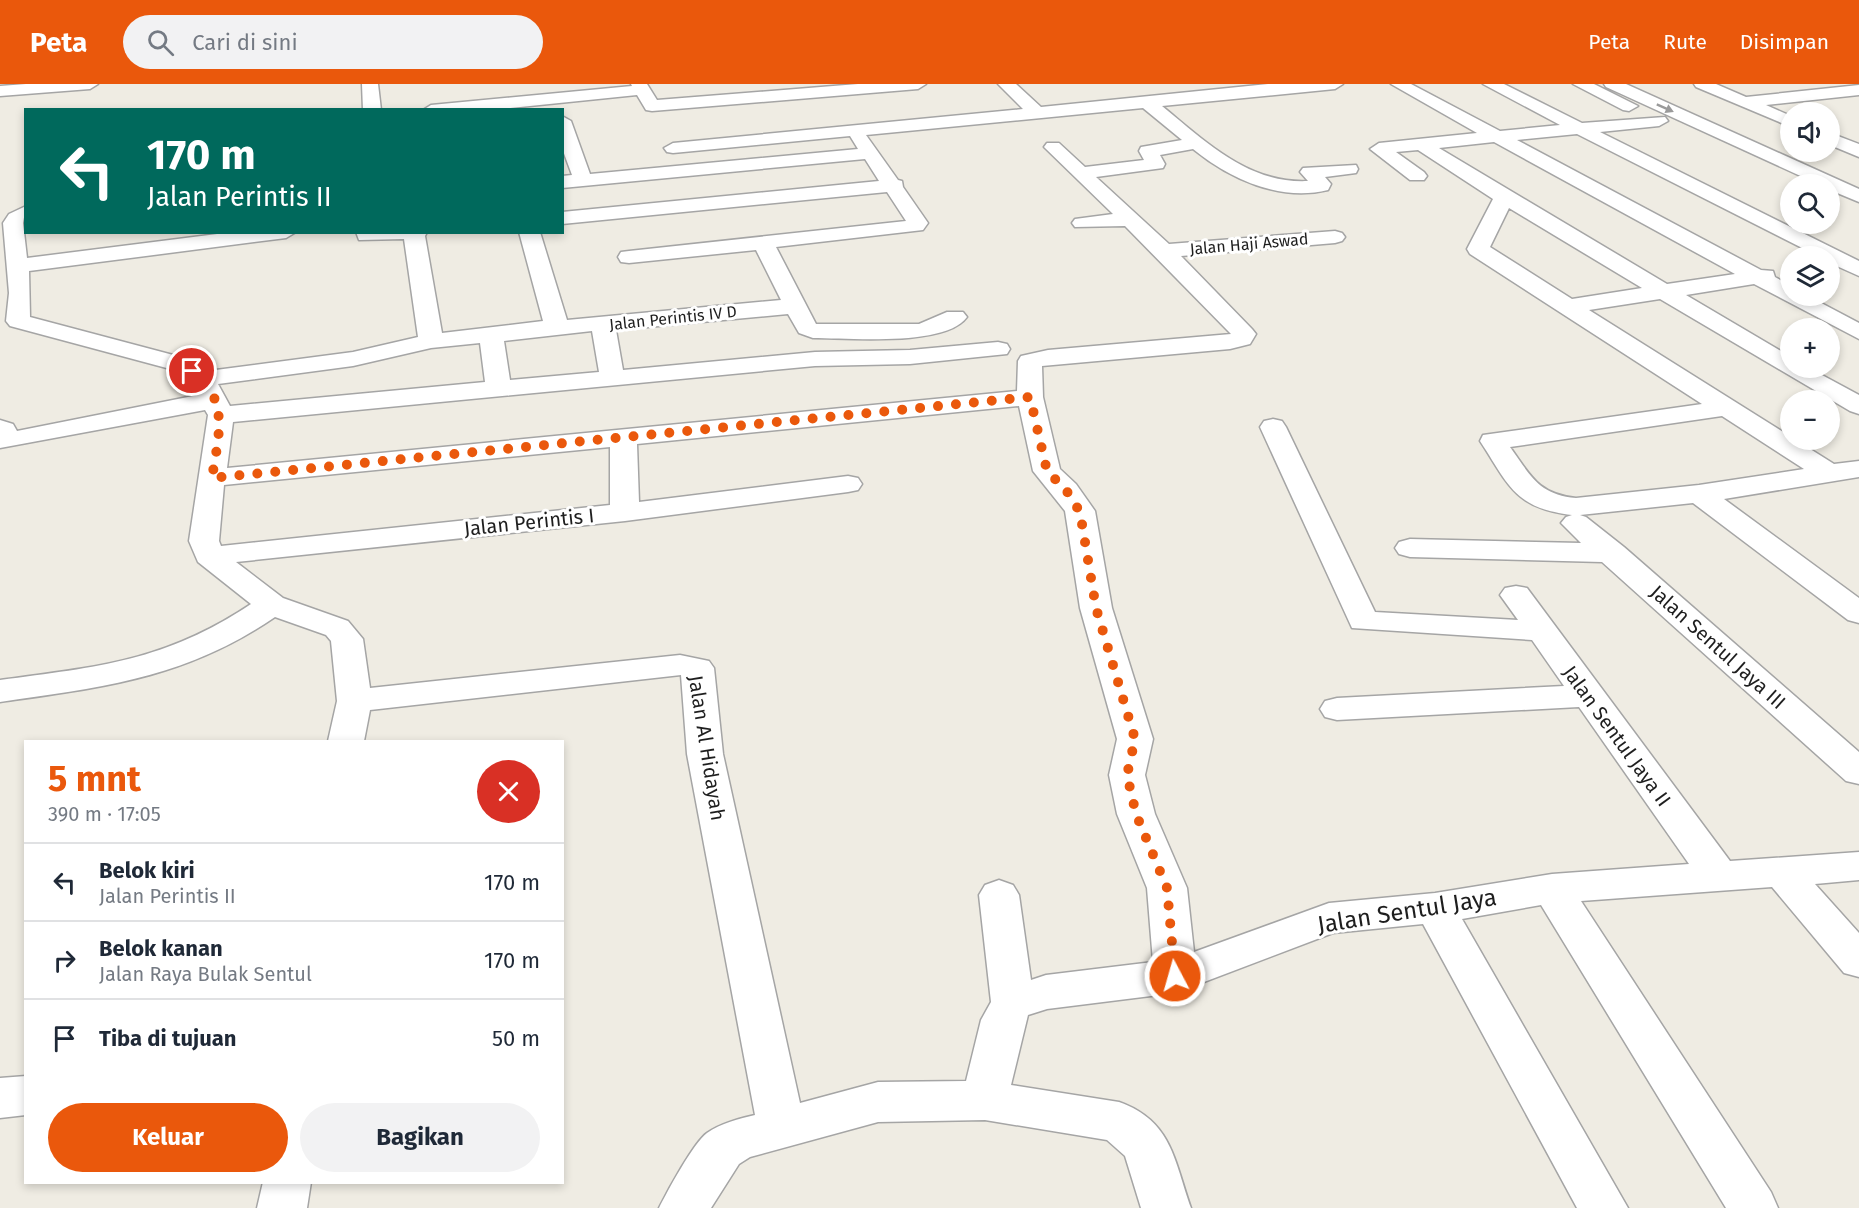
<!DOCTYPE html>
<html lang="id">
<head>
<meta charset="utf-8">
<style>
	:root { --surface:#fff; --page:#f2f2f3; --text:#1f2937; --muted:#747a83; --line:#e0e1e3; --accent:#ea580c }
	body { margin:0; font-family:"Fira Sans",sans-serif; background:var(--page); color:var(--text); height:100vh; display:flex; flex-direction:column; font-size:22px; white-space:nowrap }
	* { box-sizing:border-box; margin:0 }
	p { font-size:20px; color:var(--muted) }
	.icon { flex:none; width:33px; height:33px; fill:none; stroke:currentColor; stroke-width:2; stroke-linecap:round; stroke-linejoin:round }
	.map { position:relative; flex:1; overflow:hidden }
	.panel { position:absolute; left:24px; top:656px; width:540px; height:444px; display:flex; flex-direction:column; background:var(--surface); border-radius:0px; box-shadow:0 3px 9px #0003 }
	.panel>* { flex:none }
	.hud { position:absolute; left:24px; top:24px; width:540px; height:126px; border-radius:0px; box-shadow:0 3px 9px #0003; background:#00695c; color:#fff; overflow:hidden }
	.buttons { position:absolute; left:1780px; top:18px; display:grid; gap:12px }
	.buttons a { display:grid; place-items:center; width:60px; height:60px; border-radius:50%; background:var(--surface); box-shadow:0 3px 9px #0003; font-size:30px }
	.pin { position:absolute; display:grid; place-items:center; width:51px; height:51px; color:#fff; margin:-26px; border:3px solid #fff; border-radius:50%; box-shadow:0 2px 6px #0007 }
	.me { position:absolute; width:66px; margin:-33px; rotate:354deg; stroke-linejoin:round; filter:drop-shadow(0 0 4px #0008) }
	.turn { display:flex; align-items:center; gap:21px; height:126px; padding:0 24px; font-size:27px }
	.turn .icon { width:78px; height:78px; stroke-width:2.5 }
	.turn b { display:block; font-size:42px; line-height:51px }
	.round { display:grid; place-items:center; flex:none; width:63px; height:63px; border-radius:32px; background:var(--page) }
	.overview { display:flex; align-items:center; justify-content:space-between; height:102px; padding:0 24px }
	h1 { font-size:36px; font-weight:700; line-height:45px; color:var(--accent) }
	.action { display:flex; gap:12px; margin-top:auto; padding:12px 24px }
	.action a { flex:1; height:69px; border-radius:36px; background:var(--accent); color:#fff; font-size:24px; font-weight:700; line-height:69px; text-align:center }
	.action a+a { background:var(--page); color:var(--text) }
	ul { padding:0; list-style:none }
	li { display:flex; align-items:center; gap:18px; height:78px; padding:0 24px; border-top:2px solid var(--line) }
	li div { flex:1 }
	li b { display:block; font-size:22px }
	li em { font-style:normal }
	header { display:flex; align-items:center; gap:36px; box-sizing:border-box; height:84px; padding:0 30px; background:var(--accent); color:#fff }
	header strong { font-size:28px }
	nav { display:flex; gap:33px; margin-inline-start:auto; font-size:21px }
	.search { width:420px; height:54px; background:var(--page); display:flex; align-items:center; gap:15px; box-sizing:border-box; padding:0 21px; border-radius:33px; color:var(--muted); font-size:22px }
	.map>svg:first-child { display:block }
</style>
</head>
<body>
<header>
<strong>Peta</strong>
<div class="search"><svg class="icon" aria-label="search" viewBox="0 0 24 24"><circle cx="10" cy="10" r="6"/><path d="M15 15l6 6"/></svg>Cari di sini</div>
<nav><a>Peta</a><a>Rute</a><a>Disimpan</a></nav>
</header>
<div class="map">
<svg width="1859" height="1124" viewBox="0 0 1859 1124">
	<rect width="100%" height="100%" fill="#efece3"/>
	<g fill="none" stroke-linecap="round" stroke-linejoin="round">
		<g stroke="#a5a5a5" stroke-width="3">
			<path id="street" d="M 26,0 L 98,0 L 90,5 L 0,12 L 0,2 Z
				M 362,0 L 378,0 L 381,26 L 363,26 Z
				M 631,0 L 647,0 L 657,16 L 858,0 L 926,0 L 918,5 L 652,27 L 646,26 L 637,11 L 490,26 L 423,26 L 431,21 L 632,2 Z
				M 998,0 L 1016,0 L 1041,23 L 1268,0 L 1343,0 L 1335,5 L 1162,22 C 1205,57 1248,100 1308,97 L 1300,88 L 1303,84 L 1356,81 L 1358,85 L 1356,89 L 1325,93 L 1331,100 L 1328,106 C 1280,118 1230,95 1193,65 L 1160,71 L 1165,80 L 1163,84 L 1096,93 L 1169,160 L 1335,147 L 1342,149 L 1345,153 L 1342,157 L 1335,159 L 1181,172 L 1252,245 L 1256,250 L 1250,260 L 1230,265 L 1042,282 L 1043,313 L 1060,385 L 1076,400 L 1095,427 L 1112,524 L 1153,655 L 1145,691 L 1155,730 L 1187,804 L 1194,868 L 1329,819 L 1435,809 L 1552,790 L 1689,780 L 1579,623 L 1337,636 L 1325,633 L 1320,625 L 1325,617 L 1337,614 L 1564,602 L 1532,556 L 1352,544 L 1260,343 L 1264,337 L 1273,335 L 1282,337 L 1286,343 L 1375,528 L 1518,536 L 1500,511 L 1505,504 L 1516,502 L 1527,504 L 1730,777 L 1859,768 L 1859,796 L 1815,800 L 1859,849 L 1859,893 L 1844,889 L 1772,803 L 1581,817 L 1771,1108 L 1778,1124 L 1726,1124 L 1541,821 L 1462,835 L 1628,1124 L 1577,1124 L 1423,840 L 1333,849 L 1175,909 L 1047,925 L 1028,931 L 1011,1001 L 1119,1018 C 1172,1037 1174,1076 1191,1124 L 1141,1124 L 1125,1072 L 1107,1056 L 985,1036 L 878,1038 L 750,1073 L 739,1080 L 711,1124 L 659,1124 C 667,1108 694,1058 707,1049 C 721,1039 739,1035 755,1031 L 687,670 L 681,591 L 370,626 L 364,657 L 328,657 L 337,617 L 331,557 L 326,551 L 275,533 C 186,594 105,603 0,618 L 0,596 C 98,583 166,577 251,520 L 198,478 L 189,457 L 208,331 L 205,326 L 0,364 L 0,336 L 13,340 L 17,347 L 198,311 L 192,299 L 174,286 L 10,242 L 6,237 L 9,209 L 3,139 L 9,130 L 26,122 L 23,139 L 27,174 L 233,148 L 296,148 L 286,154 L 29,187 L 30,233 L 192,276 L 208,287 L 353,268 L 418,253 L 404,155 L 359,156 L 356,148 L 427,148 L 425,152 L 442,249 L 543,237 L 519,148 L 540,148 L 567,236 L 781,216 L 756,166 L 629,179 L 621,178 L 618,173 L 621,168 L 629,167 L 906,137 L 887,108 L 562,140 L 562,128 L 879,97 L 865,75 L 562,104 L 562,92 L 572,91 L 562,64 L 562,32 L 571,37 L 590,90 L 858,65 L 850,52 L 673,69 L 667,68 L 664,64 L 673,59 L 1023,25 ZM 1143,24 L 1182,56 L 1141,63 L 1139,67 L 1144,76 L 1085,83 L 1059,59 L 1047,59 L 1044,63 L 1113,130 L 1075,135 L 1072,139 L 1075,143 L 1125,142 L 1231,250 L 1048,266 L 1021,272 L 1018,277 L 1017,307 L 227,384 L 233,338 L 815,282 L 910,280 L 1007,270 L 1010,265 L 1007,260 L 998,258 L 910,266 L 815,268 L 623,286 L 616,246 L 788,230 L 799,249 L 813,254 C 848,254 946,263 967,233 L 963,228 L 947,228 L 919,240 L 816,240 L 776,163 L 923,146 L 928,139 L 903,103 L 902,97 L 898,96 L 866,51 ZM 592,247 L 599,288 L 510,296 L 504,257 ZM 480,259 L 485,298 L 230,322 L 218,300 L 353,282 L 431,264 ZM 1019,322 L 1033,387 L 1065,427 L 1080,524 L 1117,655 L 1109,691 L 1117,730 L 1147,804 L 1153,878 L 1046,891 L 1031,896 L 1019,811 L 1013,801 L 999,796 L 985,801 L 979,811 L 991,918 L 981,936 L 966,997 L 878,998 L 800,1019 L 723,670 L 714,584 L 709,577 L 680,571 L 370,604 L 363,555 L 348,537 L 283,514 L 236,478 L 625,437 L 848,408 L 858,406 L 862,400 L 858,394 L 848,392 L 639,418 L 637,360 ZM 610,363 L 610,421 L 221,462 L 219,457 L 224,401 Z
				M 1391,0 L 1411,0 L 1500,47 L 1560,41 L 1483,0 L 1504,0 L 1582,39 L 1665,33 L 1668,37 L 1659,42 L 1600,48 L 1859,177 L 1859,192 L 1830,179 L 1830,172 L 1818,172 L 1577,50 L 1517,56 L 1761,186 L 1773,187 L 1775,193 L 1791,202 L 1791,212 L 1808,212 L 1859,239 L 1859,255 L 1754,200 L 1686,211 L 1791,273 L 1791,284 L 1809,284 L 1859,311 L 1859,330 L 1850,327 L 1660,215 L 1589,226 L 1834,380 L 1859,377 L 1859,393 L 1724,415 L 1859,514 L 1859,539 L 1848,536 L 1693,419 L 1580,431 L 1586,433 L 1624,463 L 1859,668 L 1859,700 L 1846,697 L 1602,478 L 1410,473 L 1399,470 L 1395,464 L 1399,458 L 1410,455 L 1581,459 L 1561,439 L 1566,433 L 1572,431 C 1514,424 1509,401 1480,357 L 1483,351 L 1702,320 L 1470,170 L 1467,165 L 1493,115 L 1418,66 L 1396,68 L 1424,88 L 1427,92 L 1424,96 L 1410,96 L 1370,65 L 1379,59 L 1477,49 ZM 1494,58 L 1735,190 L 1667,200 L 1439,64 ZM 1509,124 L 1642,204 L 1572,215 L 1490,163 ZM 1722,332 L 1804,385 L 1699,401 L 1576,414 C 1538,410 1531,392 1510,363 Z
				M 1573,0 L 1594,0 L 1638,22 L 1629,27 L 1623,26 Z
				M 1604,0 L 1626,0 L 1859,105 L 1859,118 L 1830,106 L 1830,100 L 1818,100 L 1606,3 Z
				M 1694,0 L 1716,0 L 1746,13 L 1859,1 L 1859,11 L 1766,21 L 1791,32 L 1791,43 L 1696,3 Z
				M 1830,49 L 1859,60 L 1859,73 L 1830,61 Z
				M 26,992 L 26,1031 L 0,1034 L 0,994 Z
				M 263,1098 L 311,1098 L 307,1124 L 257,1124 Z"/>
		</g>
		<use href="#street" fill="#fff" fill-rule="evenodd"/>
	</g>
	<defs><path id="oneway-solid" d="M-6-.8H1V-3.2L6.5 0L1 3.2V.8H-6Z" transform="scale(1.5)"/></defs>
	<use fill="#9a9a9a" href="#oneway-solid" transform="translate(1665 24) rotate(24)"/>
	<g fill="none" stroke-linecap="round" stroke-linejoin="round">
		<path stroke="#ea580c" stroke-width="10" stroke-dasharray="0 18" d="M 192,287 C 231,316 218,353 212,394 L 1030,313 L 1047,387 L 1066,406 L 1080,428 L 1096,524 L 1135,655 L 1127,691 L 1136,730 L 1167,804 L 1175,892"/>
	</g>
	<g text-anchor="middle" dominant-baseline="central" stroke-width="6" stroke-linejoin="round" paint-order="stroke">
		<g font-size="16" fill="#1e1e1e" stroke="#fff">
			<text transform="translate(1249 160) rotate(-5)">Jalan Haji Aswad</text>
			<text transform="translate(673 234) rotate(-6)">Jalan Perintis IV D</text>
		</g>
		<g font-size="20" fill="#1e1e1e" stroke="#fff">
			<text transform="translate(529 438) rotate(-6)">Jalan Perintis I</text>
			<text transform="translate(1718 563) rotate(42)">Jalan Sentul Jaya III</text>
			<text transform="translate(1617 652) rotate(54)">Jalan Sentul Jaya II</text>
			<text transform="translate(707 664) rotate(81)">Jalan Al Hidayah</text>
		</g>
		<g font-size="24" fill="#1e1e1e" stroke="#fff">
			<text transform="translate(1407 827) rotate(-9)">Jalan Sentul Jaya</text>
		</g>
	</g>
</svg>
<div class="buttons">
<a><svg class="icon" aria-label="sound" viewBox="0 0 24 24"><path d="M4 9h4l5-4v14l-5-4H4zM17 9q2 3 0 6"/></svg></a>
<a><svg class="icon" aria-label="search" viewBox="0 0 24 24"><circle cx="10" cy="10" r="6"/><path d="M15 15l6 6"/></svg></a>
<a><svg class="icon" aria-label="layers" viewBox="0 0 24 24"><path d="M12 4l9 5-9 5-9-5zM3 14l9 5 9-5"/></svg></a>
<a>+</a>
<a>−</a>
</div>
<div class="pin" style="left:192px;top:287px;background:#d93025"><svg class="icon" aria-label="arrive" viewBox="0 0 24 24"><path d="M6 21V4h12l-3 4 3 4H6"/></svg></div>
<svg class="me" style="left:1175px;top:892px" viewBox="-20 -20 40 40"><circle r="17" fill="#ea580c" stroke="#fff" stroke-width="3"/><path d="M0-11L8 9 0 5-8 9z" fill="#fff"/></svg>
<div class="hud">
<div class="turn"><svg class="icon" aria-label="left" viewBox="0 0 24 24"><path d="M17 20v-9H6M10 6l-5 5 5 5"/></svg><div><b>170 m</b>Jalan Perintis II</div></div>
</div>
<section class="panel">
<div class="overview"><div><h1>5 mnt</h1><p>390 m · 17:05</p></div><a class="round" style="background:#d93025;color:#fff"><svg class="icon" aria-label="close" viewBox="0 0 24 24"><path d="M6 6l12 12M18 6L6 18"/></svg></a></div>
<ul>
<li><svg class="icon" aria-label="left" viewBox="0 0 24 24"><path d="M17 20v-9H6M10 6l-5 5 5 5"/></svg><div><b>Belok kiri</b><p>Jalan Perintis II</p></div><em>170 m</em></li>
<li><svg class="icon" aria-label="right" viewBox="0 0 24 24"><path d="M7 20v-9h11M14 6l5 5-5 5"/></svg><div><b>Belok kanan</b><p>Jalan Raya Bulak Sentul</p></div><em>170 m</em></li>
<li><svg class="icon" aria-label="arrive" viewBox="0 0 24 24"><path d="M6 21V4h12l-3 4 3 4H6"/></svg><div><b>Tiba di tujuan</b></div><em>50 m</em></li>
</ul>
<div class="action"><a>Keluar</a><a>Bagikan</a></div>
</section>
</div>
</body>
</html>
